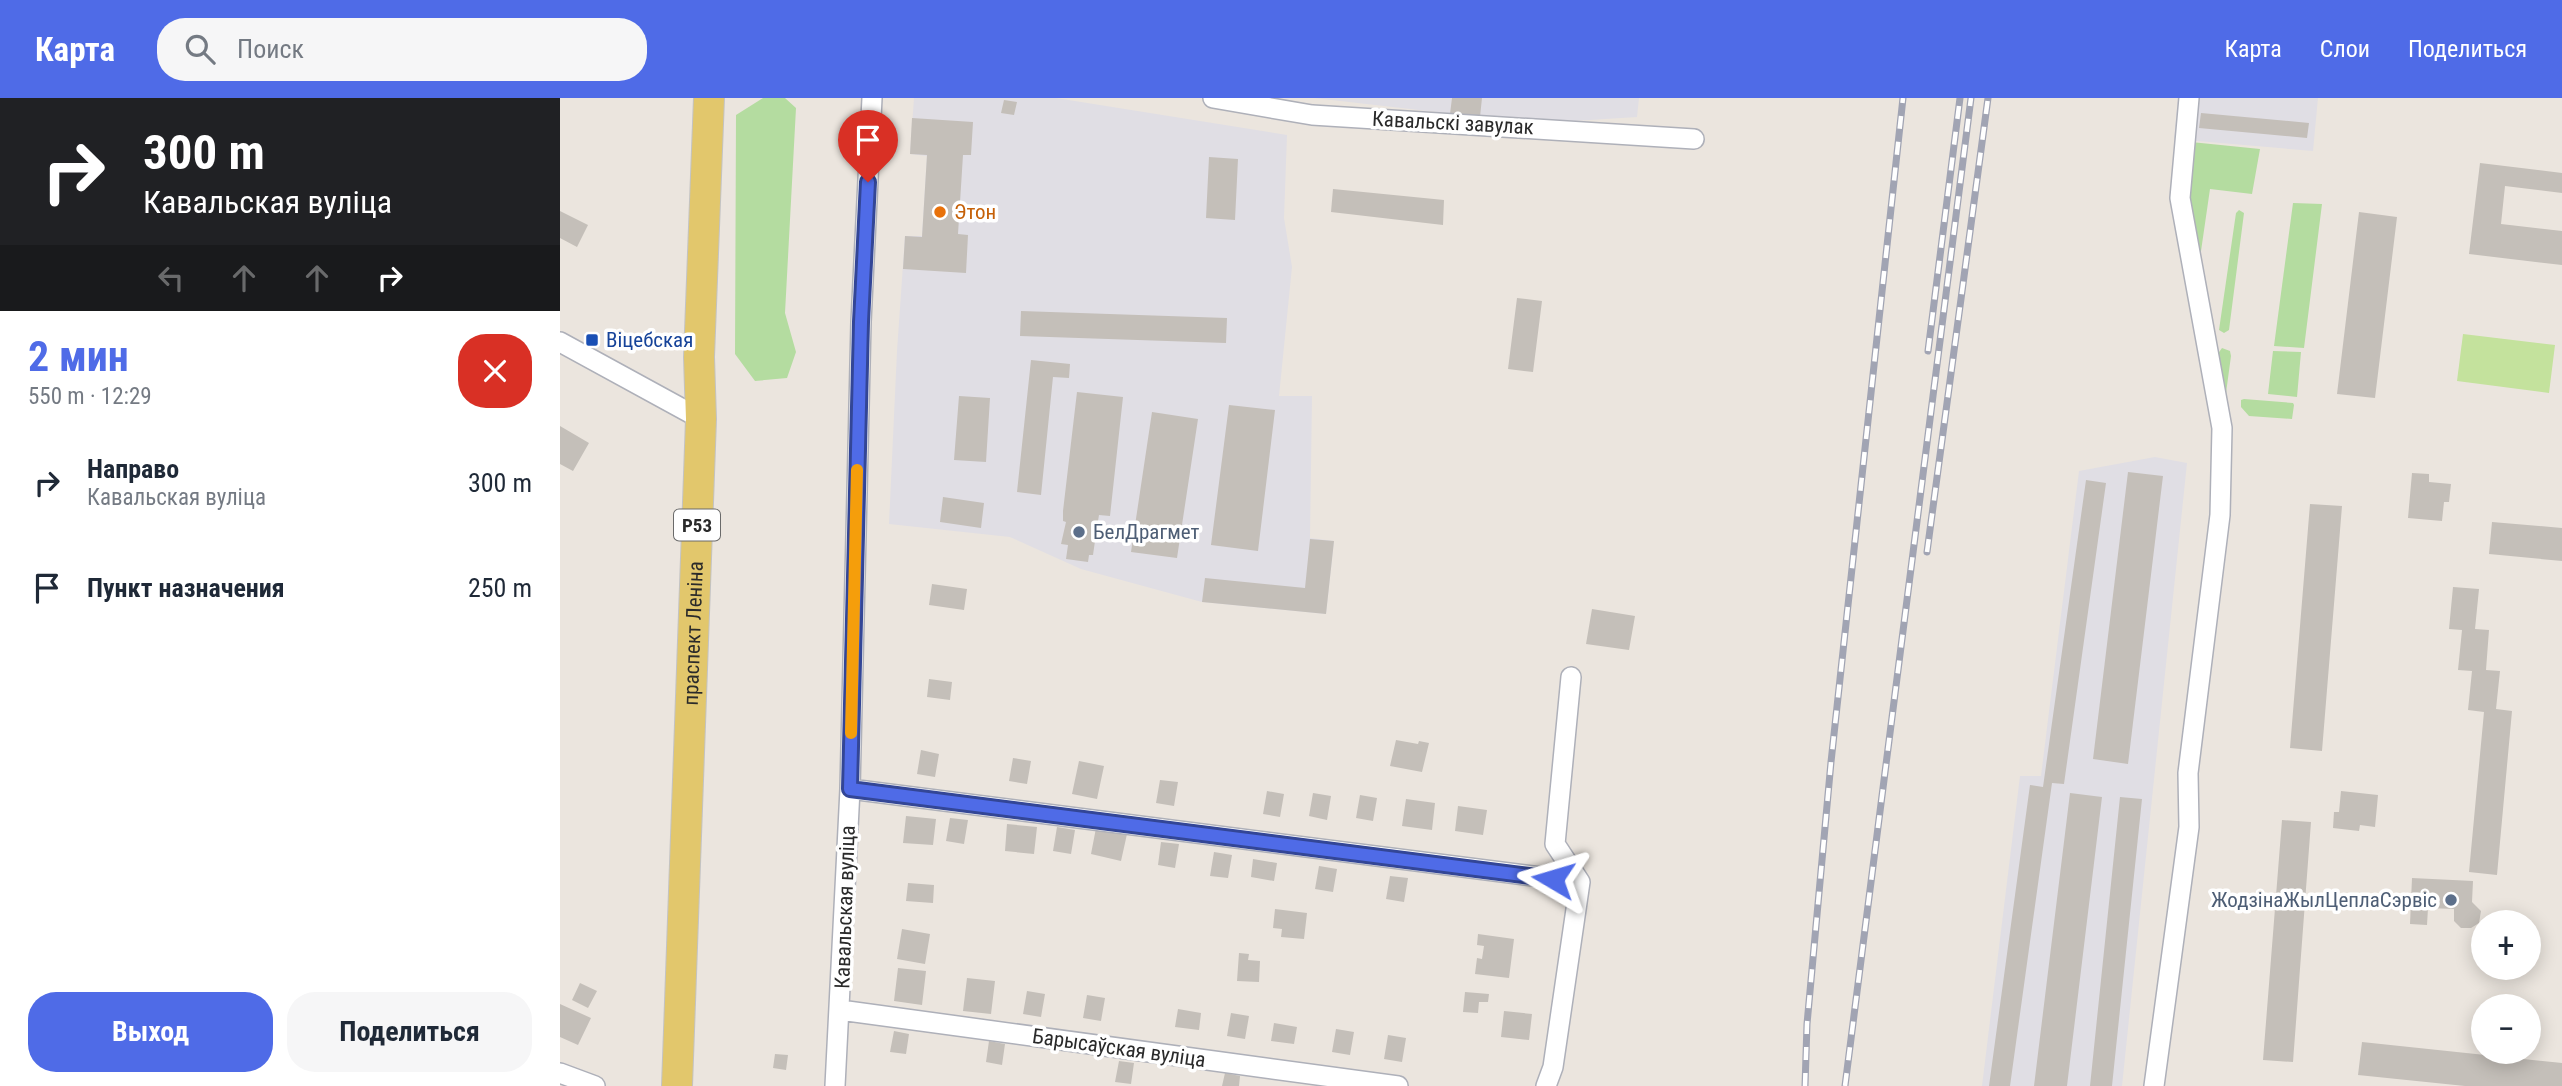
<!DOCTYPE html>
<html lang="ru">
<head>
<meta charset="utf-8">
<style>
	:root { --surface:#fff; --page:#f6f6f7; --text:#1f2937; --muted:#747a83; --accent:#4f6be7 }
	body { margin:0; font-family:"Roboto Condensed",sans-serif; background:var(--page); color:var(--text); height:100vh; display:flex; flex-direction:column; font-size:26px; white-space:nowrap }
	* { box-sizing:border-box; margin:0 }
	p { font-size:23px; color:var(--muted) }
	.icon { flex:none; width:38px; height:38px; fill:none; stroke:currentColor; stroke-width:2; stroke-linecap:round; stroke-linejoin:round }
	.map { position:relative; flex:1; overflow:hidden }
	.drawer { display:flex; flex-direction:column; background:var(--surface); width:560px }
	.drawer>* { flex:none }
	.top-card { background:#202124; color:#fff; overflow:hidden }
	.fabs { position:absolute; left:1911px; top:812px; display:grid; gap:14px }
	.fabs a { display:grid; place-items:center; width:70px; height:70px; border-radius:50%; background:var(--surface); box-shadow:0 4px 18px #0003; font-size:35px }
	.pin { position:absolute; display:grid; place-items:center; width:60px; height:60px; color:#fff; margin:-72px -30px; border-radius:50% 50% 50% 0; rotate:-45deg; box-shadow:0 0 7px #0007 }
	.pin .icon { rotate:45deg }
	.me { position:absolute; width:77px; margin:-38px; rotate:277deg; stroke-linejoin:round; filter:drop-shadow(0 0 5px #0008) }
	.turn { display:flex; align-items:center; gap:24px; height:147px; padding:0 28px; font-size:32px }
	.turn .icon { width:91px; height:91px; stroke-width:2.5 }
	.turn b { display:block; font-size:49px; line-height:60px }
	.lanes { display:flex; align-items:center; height:66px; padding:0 28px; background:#0003; justify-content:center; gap:35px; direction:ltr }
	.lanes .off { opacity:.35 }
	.round { display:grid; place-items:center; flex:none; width:74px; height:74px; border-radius:28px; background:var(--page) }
	.headline { display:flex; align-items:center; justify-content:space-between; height:119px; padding:0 28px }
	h1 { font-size:42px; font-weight:700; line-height:52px; color:var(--accent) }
	.button { display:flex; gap:14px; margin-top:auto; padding:14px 28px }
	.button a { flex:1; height:80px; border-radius:28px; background:var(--accent); color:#fff; font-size:28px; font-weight:700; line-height:80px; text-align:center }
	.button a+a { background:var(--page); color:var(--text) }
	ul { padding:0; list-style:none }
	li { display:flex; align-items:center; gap:21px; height:105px; padding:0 28px }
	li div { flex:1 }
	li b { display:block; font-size:26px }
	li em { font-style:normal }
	header { display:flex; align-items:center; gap:42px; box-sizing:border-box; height:98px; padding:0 35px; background:var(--accent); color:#fff }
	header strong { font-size:33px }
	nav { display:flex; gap:38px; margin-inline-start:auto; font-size:24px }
	.search { width:490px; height:63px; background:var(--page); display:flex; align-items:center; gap:18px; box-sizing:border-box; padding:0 24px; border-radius:28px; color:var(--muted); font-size:26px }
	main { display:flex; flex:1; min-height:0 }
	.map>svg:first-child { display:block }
</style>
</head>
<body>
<header>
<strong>Карта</strong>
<div class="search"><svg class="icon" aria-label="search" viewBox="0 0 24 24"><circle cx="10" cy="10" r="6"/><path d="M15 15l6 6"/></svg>Поиск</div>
<nav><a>Карта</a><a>Слои</a><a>Поделиться</a></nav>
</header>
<main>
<section class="drawer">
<div class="top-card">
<div class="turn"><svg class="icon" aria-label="right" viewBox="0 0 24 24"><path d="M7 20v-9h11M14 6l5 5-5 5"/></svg><div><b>300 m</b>Кавальская вуліца</div></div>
<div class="lanes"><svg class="icon off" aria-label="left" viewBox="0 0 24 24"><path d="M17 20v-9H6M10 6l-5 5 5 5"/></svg><svg class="icon off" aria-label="ahead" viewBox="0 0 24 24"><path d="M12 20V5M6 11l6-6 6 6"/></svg><svg class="icon off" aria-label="ahead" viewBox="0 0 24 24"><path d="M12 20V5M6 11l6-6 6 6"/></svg><svg class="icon" aria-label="right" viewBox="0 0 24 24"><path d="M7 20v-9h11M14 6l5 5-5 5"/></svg></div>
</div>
<div class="headline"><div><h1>2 мин</h1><p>550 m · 12:29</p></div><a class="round" style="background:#d93025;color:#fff"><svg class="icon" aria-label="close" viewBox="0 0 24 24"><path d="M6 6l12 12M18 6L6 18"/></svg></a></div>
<ul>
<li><svg class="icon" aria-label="right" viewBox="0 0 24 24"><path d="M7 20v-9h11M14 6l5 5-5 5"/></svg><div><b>Направо</b><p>Кавальская вуліца</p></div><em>300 m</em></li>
<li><svg class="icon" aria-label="arrive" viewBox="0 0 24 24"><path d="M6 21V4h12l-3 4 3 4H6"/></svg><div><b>Пункт назначения</b></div><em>250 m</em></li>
</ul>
<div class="button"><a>Выход</a><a>Поделиться</a></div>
</section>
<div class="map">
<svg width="2002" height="988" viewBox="0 0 2002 988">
	<rect width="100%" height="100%" fill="#ebe5de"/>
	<path fill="#e0dee4" d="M 354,0 L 496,0 L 727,37 L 724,120 L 732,169 L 719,298 L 752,298 L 750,440 L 774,443 L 766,516 L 642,504 L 521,471 L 450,439 L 329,426 L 337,253 L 345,138 L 362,138 L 367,58 L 350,56 Z
		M 754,0 L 1079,0 L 1077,19 L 998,24 L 920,19 Z
		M 1618,0 L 1758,0 L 1753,53 L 1614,41 Z
		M 1595,359 L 1627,365 L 1562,988 L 1422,988 L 1460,678 L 1481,678 L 1519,373 Z"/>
	<path fill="#b4dca0" d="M 203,0 L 225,0 L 236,10 L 225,215 L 236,254 L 227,280 L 195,283 L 175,256 L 176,17 Z
		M 1631,44 L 1700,51 L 1692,96 L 1650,91 L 1640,160 L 1627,117 Z
		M 1733,105 L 1762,106 L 1744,250 L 1714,248 Z
		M 1679,112 L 1684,115 L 1669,232 L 1664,235 L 1659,232 L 1676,115 Z
		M 1662,250 L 1670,253 L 1671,258 L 1666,295 L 1657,257 Z
		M 1713,253 L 1741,254 L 1737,299 L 1708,296 Z
		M 1684,301 L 1733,305 L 1734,307 L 1732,321 L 1689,318 L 1681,309 L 1681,302 Z"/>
	<path fill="#c4e29d" d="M 1903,236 L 1995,247 L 1989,295 L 1897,283 Z"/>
	<path fill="#c4bfb9" d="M 892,0 L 922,0 L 920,19 L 890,16 Z
		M 444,2 L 457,4 L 454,17 L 441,15 Z
		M 1641,15 L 1749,25 L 1747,40 L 1639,30 Z
		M 352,20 L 413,24 L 411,57 L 403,57 L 398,136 L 408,137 L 406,175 L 343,171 L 345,138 L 362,139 L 367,57 L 350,56 Z
		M 649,59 L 678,61 L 675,122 L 646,120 Z
		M 1920,65 L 2002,75 L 2002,95 L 1945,88 L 1941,126 L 2002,133 L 2002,167 L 1909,156 Z
		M 773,91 L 884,102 L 883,127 L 771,114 Z
		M 0,113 L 28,127 L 17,149 L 0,140 Z
		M 1799,114 L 1837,119 L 1815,300 L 1777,296 Z
		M 957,200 L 982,203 L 973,274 L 948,271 Z
		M 461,213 L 667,220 L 666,245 L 460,238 Z
		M 471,262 L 510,266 L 509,280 L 493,279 L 481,397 L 457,394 Z
		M 517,294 L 563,299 L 550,418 L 539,417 L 538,423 L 542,424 L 540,444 L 535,443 L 533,457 L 529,457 L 528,464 L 506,461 L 508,447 L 501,446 L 506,424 L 503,423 L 503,413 Z
		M 399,298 L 430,300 L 426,364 L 394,362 Z
		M 669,307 L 715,312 L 698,453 L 651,447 Z
		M 592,314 L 638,321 L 617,460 L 571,454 Z
		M 0,328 L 29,345 L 13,373 L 0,366 Z
		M 1568,374 L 1603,378 L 1568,666 L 1533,661 Z
		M 1852,375 L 1869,376 L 1869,384 L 1891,386 L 1889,404 L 1884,404 L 1882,423 L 1848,420 Z
		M 1526,382 L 1546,385 L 1504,686 L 1492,685 L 1450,988 L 1429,988 L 1470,687 L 1483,689 Z
		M 383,399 L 424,405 L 421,430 L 380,424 Z
		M 1750,406 L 1782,408 L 1762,653 L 1730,650 Z
		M 1932,424 L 2002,430 L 2002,463 L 1929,456 Z
		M 750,441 L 774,443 L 766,516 L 642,504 L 645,480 L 745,490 Z
		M 372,486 L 407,491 L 404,512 L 369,507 Z
		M 1893,489 L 1919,491 L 1915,531 L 1929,532 L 1926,572 L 1940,573 L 1936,611 L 1952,613 L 1937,777 L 1909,774 L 1924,614 L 1908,612 L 1912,573 L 1898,572 L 1902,532 L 1889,531 Z
		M 1032,511 L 1075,518 L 1069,552 L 1026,546 Z
		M 369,581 L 392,584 L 390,602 L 367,599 Z
		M 836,642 L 858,646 L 859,643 L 869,645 L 862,674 L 830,668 Z
		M 361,652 L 379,656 L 375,679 L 357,676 Z
		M 453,660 L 471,663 L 467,686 L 449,683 Z
		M 519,663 L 544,668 L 537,701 L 512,696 Z
		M 600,682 L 618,684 L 614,708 L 596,705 Z
		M 707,693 L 724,696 L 720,719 L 703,716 Z
		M 1781,693 L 1818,697 L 1815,729 L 1800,727 L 1799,733 L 1773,730 L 1774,714 L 1779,714 Z
		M 753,695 L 771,698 L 767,722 L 749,718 Z
		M 1510,695 L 1542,699 L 1507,988 L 1474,988 Z
		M 800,697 L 817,700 L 813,723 L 796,720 Z
		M 1560,699 L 1582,701 L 1552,988 L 1530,988 Z
		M 846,701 L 875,705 L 872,732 L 842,728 Z
		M 898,708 L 927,712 L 923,737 L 895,733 Z
		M 346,718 L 376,721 L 373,747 L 343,745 Z
		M 390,720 L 408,722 L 404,746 L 386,743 Z
		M 1722,722 L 1751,724 L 1733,964 L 1703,962 Z
		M 447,726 L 477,729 L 474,756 L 445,753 Z
		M 497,729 L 515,732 L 511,756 L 493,753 Z
		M 536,730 L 567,736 L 561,763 L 531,756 Z
		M 601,744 L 619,746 L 615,770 L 598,767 Z
		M 654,754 L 672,757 L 668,780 L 650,778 Z
		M 693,761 L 717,765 L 714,783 L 691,779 Z
		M 759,768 L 777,771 L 773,794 L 755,791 Z
		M 830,778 L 848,780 L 844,804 L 826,801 Z
		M 1852,780 L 1913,783 L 1912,804 L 1921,813 L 1919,825 L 1911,830 L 1901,830 L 1894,823 L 1894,811 L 1868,810 L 1867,827 L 1850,826 Z
		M 348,785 L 374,787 L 373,805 L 346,803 Z
		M 715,811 L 747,815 L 744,841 L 721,839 L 722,831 L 713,830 Z
		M 342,831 L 370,836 L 365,866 L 337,861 Z
		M 918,836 L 954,841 L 949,880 L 915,876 L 917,860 L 922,861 L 924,848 L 917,847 Z
		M 679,855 L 689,856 L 688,862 L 700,863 L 699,884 L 677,883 Z
		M 338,870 L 366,873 L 362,907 L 334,903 Z
		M 407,880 L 435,883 L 431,916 L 403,913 Z
		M 20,885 L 37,893 L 28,910 L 12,902 Z
		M 467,893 L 485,896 L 481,919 L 463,916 Z
		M 905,894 L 929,896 L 928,904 L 919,904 L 918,915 L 903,914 Z
		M 527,897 L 545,900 L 541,923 L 523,920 Z
		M 0,906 L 31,920 L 18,947 L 0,939 Z
		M 618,911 L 641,915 L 639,932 L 615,929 Z
		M 944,913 L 972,916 L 969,942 L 941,939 Z
		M 671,915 L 689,918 L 685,941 L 667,938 Z
		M 714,925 L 737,929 L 734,946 L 711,943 Z
		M 776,931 L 794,934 L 790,957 L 772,954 Z
		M 334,933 L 349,936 L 346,956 L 330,954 Z
		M 828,937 L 846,940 L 842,964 L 824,961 Z
		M 429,943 L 445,946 L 442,967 L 426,964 Z
		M 1802,944 L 2002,965 L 2002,988 L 1905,988 L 1798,977 Z
		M 215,956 L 228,957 L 226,972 L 213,970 Z
		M 559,963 L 574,965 L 571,986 L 555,984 Z
		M 665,975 L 680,978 L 679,988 L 662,988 Z"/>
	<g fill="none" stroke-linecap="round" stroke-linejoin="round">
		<g stroke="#aeb0b9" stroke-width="22">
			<path id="street" d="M 653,0 L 752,17 L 1134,41
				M 0,244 L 141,321
				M 290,691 L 1020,784
				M 280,912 L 838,988
				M 0,975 L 35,988
				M 275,988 L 290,691 L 301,224 L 312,0
				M 986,988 L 993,969 L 1020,784 L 995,746 L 1011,579
				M 1594,988 L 1629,729 L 1628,675 L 1660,417 L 1662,330 L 1620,100 L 1629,0"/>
		</g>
		<g stroke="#c3c3c3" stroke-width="32">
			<g id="primary">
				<path id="s1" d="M 117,988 L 141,321 L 139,259 L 149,0"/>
			</g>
		</g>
		<use href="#street" stroke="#fff" stroke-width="19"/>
		<use href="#primary" stroke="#e2c76c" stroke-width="30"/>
		<g stroke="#a1a4b3" stroke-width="7">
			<path id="rail" d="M 1368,253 L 1400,0
				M 1367,454 L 1428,0
				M 1245,988 L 1247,926 L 1271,664 L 1343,0
				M 1285,988 L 1411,0"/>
		</g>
		<use href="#rail" stroke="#fff" stroke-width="4.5" stroke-dasharray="13" stroke-linecap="butt"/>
	</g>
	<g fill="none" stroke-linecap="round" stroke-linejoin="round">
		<g stroke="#334696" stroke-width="18">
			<path id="route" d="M 308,84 L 301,224 L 290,691 L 993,781"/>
		</g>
		<use href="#route" stroke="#4f6be7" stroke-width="12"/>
		<path stroke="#f59e0b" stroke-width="12" d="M 291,635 L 297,372"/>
	</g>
	<circle fill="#e8710a" stroke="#fff" stroke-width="2.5" cx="380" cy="114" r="7"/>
	<rect fill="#1a4fb4" stroke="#fff" stroke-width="2.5" x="25" y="235" width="14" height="14" rx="3.5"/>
	<g fill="#5c6f8a" stroke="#fff" stroke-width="2.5">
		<circle cx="519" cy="434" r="7"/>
		<circle cx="1891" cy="802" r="7"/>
	</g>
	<g text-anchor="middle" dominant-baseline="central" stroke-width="7" stroke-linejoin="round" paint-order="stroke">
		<rect fill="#fff" stroke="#6a6a6a" stroke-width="2" x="114" y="411.5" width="46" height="31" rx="5"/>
		<g font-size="19" font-weight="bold" fill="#2a2a2a">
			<text x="137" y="427">Р53</text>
		</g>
		<g font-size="21" fill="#2a2a2a" stroke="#fff">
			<text transform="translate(893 25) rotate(3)">Кавальскі завулак</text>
			<text stroke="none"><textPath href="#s1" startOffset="453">праспект Леніна</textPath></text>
			<text transform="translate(285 809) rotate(-88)">Кавальская вуліца</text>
			<text transform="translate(559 950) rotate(8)">Барысаўская вуліца</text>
		</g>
		<g font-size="21" fill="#c56008" stroke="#fff" text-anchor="start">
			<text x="394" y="114">Этон</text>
		</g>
		<g font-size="21" fill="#164399" stroke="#fff" text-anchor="start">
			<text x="46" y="242">Віцебская</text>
		</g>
		<g font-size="21" fill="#4e5e75" stroke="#fff" text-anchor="start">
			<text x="533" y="434">БелДрагмет</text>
			<text x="1877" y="802" text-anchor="end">ЖодзінаЖылЦеплаСэрвіс</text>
		</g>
	</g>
</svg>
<div class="fabs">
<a>+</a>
<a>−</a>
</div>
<div class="pin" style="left:308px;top:84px;background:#d93025"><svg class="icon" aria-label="arrive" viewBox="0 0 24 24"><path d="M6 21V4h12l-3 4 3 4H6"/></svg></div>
<svg class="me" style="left:993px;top:781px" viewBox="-20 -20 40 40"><path d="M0-17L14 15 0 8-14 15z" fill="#4f6be7" stroke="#fff" stroke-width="4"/></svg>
</div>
</main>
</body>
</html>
